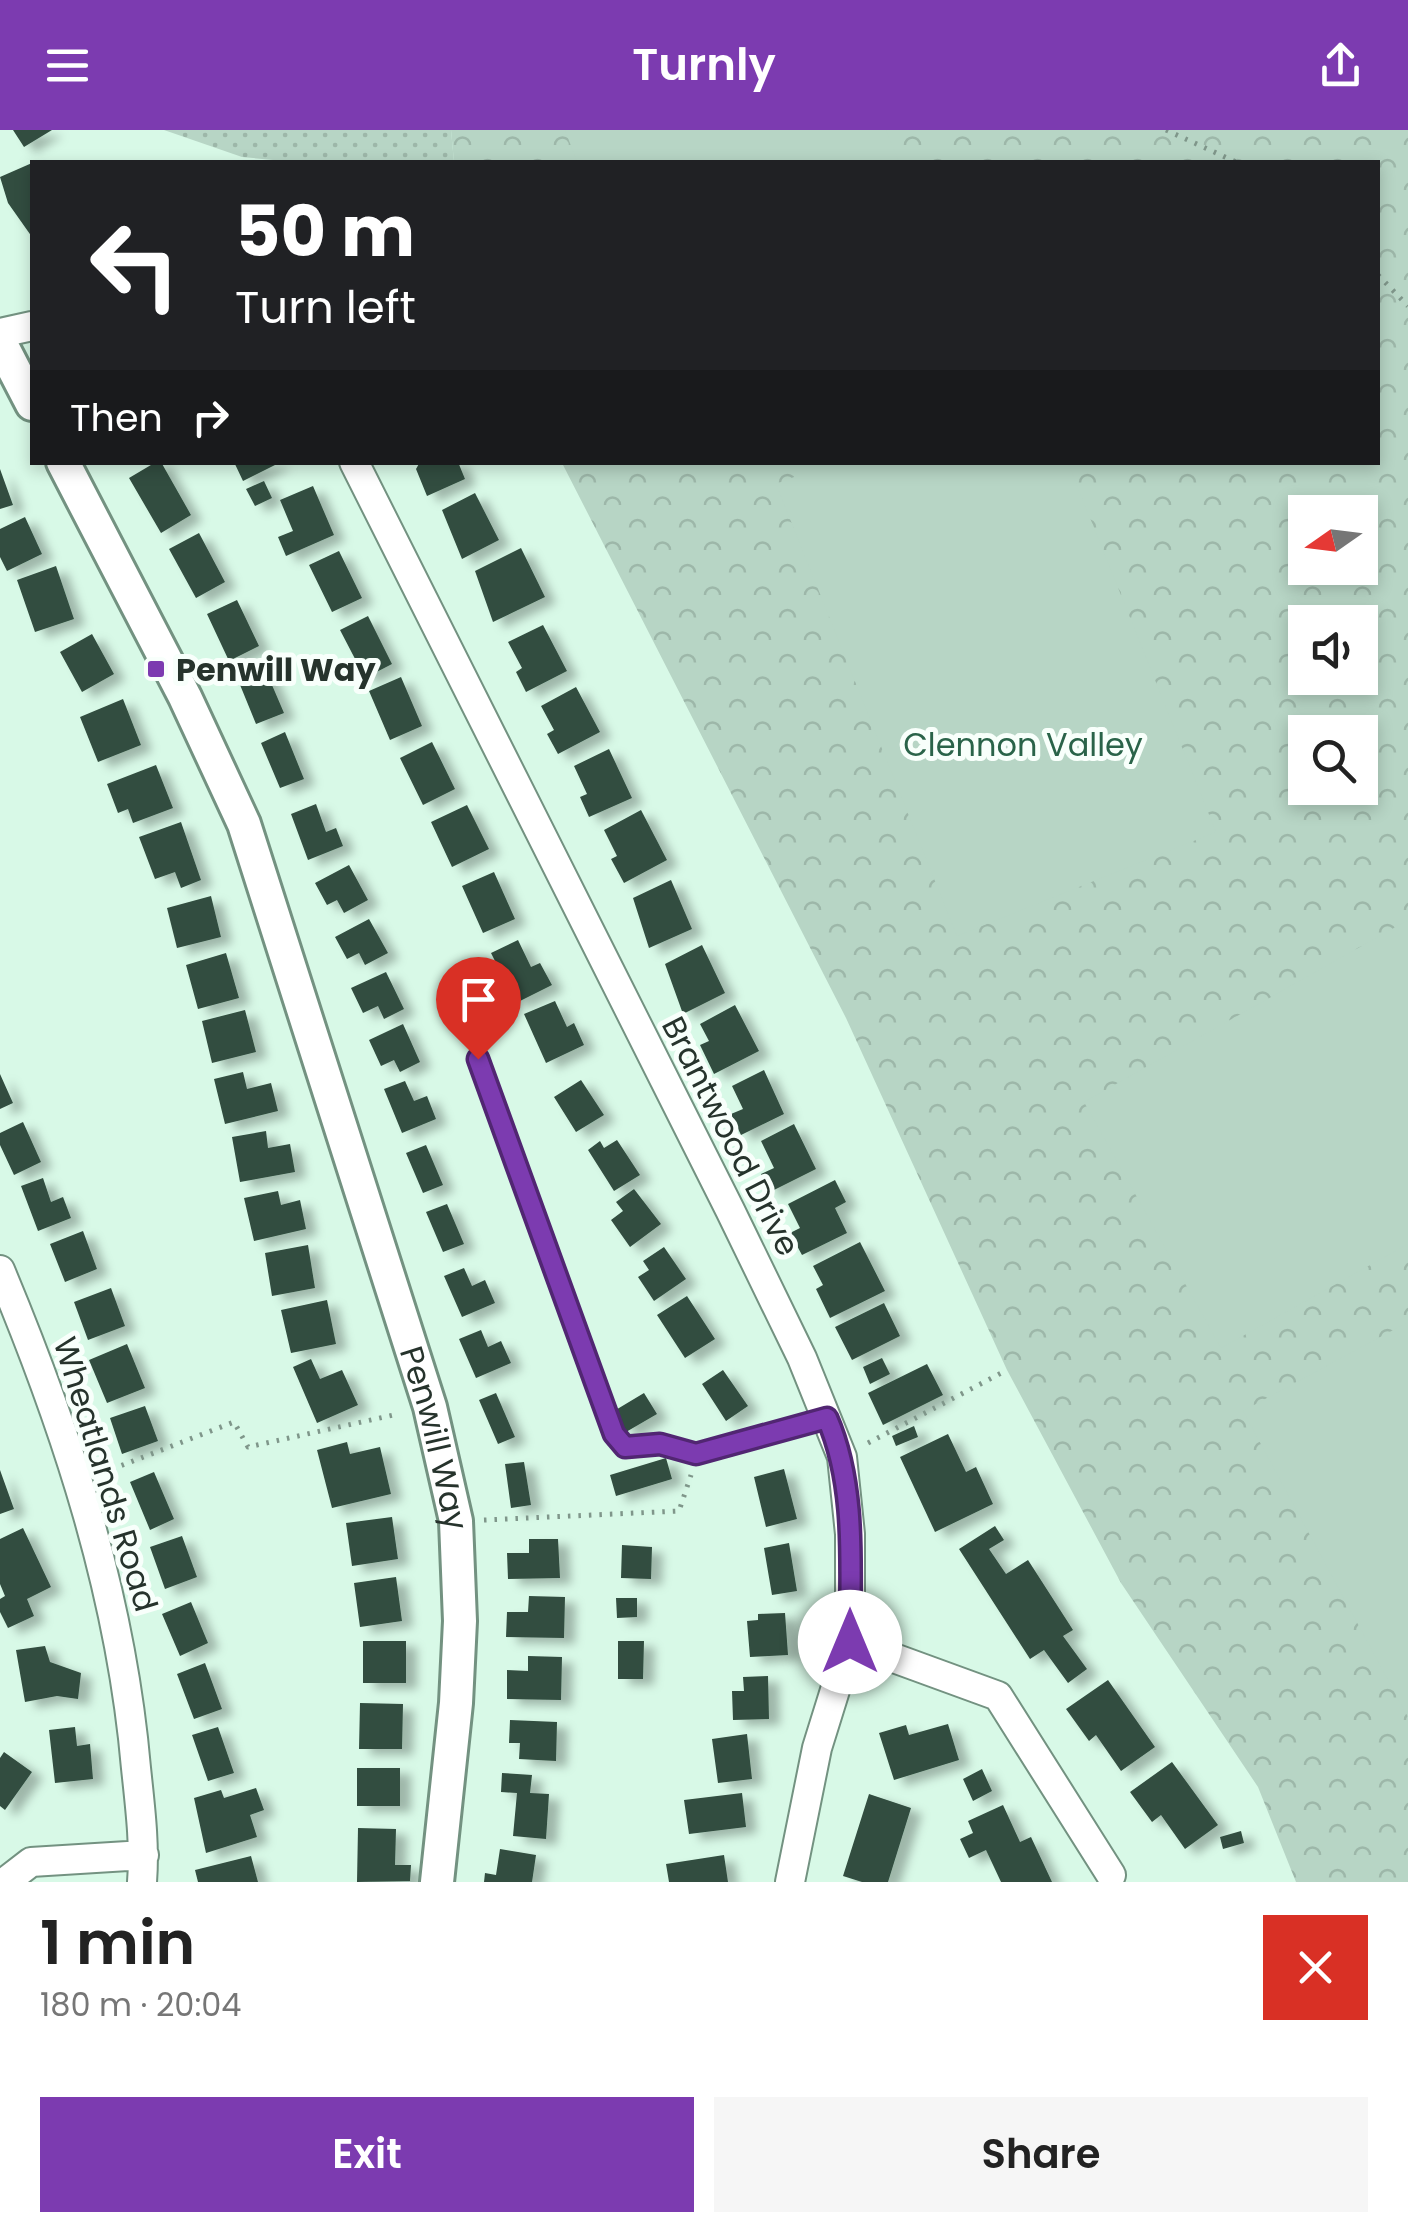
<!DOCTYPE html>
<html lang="en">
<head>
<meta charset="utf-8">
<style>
	:root { --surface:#fff; --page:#f6f6f6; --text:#222; --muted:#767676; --accent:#7c3bb0 }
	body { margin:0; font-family:Poppins,sans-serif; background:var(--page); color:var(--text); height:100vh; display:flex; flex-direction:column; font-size:38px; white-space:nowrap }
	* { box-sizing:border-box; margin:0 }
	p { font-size:32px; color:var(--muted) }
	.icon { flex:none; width:55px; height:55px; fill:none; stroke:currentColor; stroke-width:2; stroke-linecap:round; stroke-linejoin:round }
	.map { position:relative; height:1752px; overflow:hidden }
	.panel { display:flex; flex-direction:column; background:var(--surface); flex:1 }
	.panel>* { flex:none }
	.hud { position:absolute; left:30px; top:30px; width:1350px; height:305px; border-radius:0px; box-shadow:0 5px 15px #0003; background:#202124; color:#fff; overflow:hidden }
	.needle { width:65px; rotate:256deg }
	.controls { position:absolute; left:1288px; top:365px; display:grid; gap:20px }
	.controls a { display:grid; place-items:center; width:90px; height:90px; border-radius:0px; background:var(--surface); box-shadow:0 5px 15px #0003; font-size:50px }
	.pin { position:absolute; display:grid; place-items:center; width:85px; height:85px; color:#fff; margin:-102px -42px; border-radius:50% 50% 50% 0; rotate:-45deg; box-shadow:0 0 10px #0007 }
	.pin .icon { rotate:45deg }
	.me { position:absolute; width:110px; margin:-55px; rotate:0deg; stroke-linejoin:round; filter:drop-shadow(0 0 8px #0008) }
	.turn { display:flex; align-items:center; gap:35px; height:210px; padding:0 40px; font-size:45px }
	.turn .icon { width:130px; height:130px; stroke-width:2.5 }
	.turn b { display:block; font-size:70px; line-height:85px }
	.then { display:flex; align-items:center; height:95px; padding:0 40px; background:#0003; gap:20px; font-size:38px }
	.round { display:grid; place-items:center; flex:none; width:105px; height:105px; border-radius:0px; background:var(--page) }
	.head { display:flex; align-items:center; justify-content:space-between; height:170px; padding:0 40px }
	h1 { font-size:60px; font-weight:600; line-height:75px }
	.primary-button { display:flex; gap:20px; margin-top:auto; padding:20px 40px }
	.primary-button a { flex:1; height:115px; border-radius:0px; background:var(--accent); color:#fff; font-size:40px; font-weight:600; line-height:115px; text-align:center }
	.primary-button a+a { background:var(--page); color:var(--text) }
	header { display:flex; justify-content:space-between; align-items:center; height:130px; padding:0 40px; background:var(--accent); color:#fff; font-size:45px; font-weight:600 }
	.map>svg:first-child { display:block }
</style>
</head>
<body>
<header><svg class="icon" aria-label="menu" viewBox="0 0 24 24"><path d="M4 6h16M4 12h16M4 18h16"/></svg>Turnly<svg class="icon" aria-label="share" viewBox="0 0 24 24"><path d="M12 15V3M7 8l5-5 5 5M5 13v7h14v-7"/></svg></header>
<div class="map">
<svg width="1408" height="1752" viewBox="0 0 1408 1752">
	<defs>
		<pattern id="grass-dots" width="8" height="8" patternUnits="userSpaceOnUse" patternTransform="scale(2.5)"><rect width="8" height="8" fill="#b7d5c5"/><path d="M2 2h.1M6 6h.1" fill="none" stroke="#9db7a9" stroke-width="1.8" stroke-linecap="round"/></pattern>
		<pattern id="forest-crowns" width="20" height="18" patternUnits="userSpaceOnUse" patternTransform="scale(2.5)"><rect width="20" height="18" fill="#b7d5c5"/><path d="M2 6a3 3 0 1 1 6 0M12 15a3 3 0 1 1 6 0" fill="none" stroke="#9db7a9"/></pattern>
		<filter id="shadow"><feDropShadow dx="11" dy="6" stdDeviation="5" flood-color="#0004"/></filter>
	</defs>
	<rect width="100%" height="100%" fill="#d8f9e7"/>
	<path fill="url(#grass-dots)" d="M 164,0 L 451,0 L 454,32 L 295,32 L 242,27 Z"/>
	<path fill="url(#forest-crowns)" fill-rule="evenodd" d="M 451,0 L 1408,0 L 1408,1752 L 1296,1752 L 1258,1657 L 1121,1453 L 1007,1240 L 846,888 L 562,333 L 1378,332 L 1378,32 L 454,32 ZM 1305,382 L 1360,382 L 1360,438 L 1305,438 ZM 1305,492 L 1360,492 L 1360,548 L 1305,548 ZM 1305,602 L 1360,602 L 1360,658 L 1305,658 Z"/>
	<path fill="#b7d5c5" d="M 565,0 L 886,0 L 899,32 L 577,32 Z
		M 830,333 L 1068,333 L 1216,702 L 957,806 L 776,354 Z
		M 1408,790 L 1408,1114 L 1221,1218 L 1084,972 Z
		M 1408,1192 L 1408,1587 L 1243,1281 Z"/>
	<path fill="#314d3f" filter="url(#shadow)" d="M 13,0 L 52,0 L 24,17 Z
		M 32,33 L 32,107 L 8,73 L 0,47 Z
		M 156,332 L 161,332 L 191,385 L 161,403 L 129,348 Z
		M 234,332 L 281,332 L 243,351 Z
		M 420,332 L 458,332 L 465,349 L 427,366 L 416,339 Z
		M 0,339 L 13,375 L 0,379 Z
		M 264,351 L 272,368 L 255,376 L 246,359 Z
		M 313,356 L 334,405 L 286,426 L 278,407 L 293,401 L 280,370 Z
		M 475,363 L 499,410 L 462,429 L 442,380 Z
		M 25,387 L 42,424 L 7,441 L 0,427 L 0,399 Z
		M 199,403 L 225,452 L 196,468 L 169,419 Z
		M 521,418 L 545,467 L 493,492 L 475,441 Z
		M 339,421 L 362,468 L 332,482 L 309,435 Z
		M 56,436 L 74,489 L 35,502 L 17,450 Z
		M 237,470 L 259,516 L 229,531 L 207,484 Z
		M 368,486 L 392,534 L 365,548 L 340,500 Z
		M 543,495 L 567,541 L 526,562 L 516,542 L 522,538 L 508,512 Z
		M 92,504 L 114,544 L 82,562 L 60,522 Z
		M 263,534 L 284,583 L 256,594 L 236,545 Z
		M 401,547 L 422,596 L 390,610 L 369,561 Z
		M 576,557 L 600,602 L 558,624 L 547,604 L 554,600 L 541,576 Z
		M 123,569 L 141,615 L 98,632 L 80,587 Z
		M 285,602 L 304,649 L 280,658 L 261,613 Z
		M 432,612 L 455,659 L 423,675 L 400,628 Z
		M 609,619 L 632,668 L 589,687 L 580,667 L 587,664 L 574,636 Z
		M 156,635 L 173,678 L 133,693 L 128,679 L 118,683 L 107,654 Z
		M 316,674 L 326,702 L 336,698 L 343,716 L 308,730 L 291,684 Z
		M 467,675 L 489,719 L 452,737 L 431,692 Z
		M 641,680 L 667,730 L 624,753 L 611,729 L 617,726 L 604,700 Z
		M 181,692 L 201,750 L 181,758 L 175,742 L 155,749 L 139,707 Z
		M 349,735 L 368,770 L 344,783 L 337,770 L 327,775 L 315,753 Z
		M 494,742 L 515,789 L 483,803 L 462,756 Z
		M 671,750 L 692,799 L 649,818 L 633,768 Z
		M 211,766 L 221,807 L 177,818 L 167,778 Z
		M 369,789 L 388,823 L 365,835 L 359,823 L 347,829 L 335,807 Z
		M 518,810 L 531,837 L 540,833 L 552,855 L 516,873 L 491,823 Z
		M 702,815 L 725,863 L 683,884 L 665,834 Z
		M 226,823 L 239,868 L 198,879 L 186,835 Z
		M 386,842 L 404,879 L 384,889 L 378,876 L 363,883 L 351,858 Z
		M 555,871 L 567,897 L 574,893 L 584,915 L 546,933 L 524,884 Z
		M 735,875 L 759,921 L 714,944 L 700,915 L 709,911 L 700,894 Z
		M 245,880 L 256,922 L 212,933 L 202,891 Z
		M 403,894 L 420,932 L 400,942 L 394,930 L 381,936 L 369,910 Z
		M 764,940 L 784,984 L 741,1005 L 731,984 L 743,979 L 732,956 Z
		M 243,942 L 247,959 L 271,953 L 278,981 L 225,994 L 214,949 Z
		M 0,944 L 13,973 L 0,979 Z
		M 581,950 L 604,985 L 576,1002 L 554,967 Z
		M 405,951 L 414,971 L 427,966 L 436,989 L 402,1003 L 384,959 Z
		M 23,992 L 41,1032 L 14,1045 L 0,1015 L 0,1003 Z
		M 794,994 L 816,1039 L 770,1062 L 761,1044 L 774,1038 L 761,1011 Z
		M 266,1001 L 268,1018 L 290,1014 L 295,1042 L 240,1052 L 232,1007 Z
		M 617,1010 L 640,1045 L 614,1061 L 588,1020 L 600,1011 L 604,1018 Z
		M 426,1015 L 443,1055 L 423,1063 L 406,1023 Z
		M 43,1048 L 51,1072 L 63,1067 L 71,1088 L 38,1101 L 21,1056 Z
		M 835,1050 L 846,1072 L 835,1078 L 847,1103 L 802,1125 L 790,1103 L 800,1098 L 788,1074 Z
		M 634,1059 L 661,1094 L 630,1117 L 611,1090 L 623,1081 L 616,1072 Z
		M 278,1061 L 281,1075 L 300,1070 L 306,1099 L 254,1111 L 244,1068 Z
		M 447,1074 L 464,1114 L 443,1122 L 426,1082 Z
		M 83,1101 L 97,1139 L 65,1152 L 50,1114 Z
		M 860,1112 L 885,1161 L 830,1188 L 816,1159 L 823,1155 L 813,1136 Z
		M 308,1115 L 315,1158 L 272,1166 L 265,1123 Z
		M 664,1117 L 686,1149 L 654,1171 L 638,1147 L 649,1140 L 643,1131 Z
		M 464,1138 L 472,1156 L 485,1150 L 495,1173 L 462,1187 L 444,1146 Z
		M 111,1158 L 125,1196 L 88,1210 L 74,1172 Z
		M 687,1166 L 715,1209 L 685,1228 L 657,1185 Z
		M 327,1170 L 336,1214 L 291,1223 L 281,1180 Z
		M 884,1173 L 900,1206 L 852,1230 L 835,1197 Z
		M 481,1200 L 488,1217 L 501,1211 L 511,1233 L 476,1248 L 459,1209 Z
		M 127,1214 L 145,1258 L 107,1273 L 89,1230 Z
		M 882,1228 L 890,1244 L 870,1254 L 863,1237 Z
		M 311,1229 L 320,1249 L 342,1240 L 358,1275 L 317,1293 L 293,1237 Z
		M 927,1234 L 943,1265 L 883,1295 L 868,1263 Z
		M 723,1240 L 748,1276 L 726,1291 L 702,1254 Z
		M 496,1263 L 515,1307 L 498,1314 L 479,1270 Z
		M 644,1263 L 657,1284 L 626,1302 L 614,1281 Z
		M 145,1276 L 158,1311 L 122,1324 L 110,1288 Z
		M 914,1296 L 918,1307 L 896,1316 L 892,1306 Z
		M 948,1304 L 966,1342 L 976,1337 L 993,1374 L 935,1402 L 900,1327 Z
		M 347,1312 L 350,1324 L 380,1317 L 391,1364 L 332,1378 L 317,1320 Z
		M 666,1328 L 672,1349 L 616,1366 L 610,1345 Z
		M 524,1332 L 531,1375 L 511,1378 L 505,1334 Z
		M 784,1339 L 797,1389 L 766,1397 L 754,1347 Z
		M 0,1340 L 14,1379 L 0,1384 Z
		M 154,1342 L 174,1389 L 150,1400 L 130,1352 Z
		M 392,1387 L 398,1429 L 352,1436 L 346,1393 Z
		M 995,1396 L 1004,1410 L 989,1419 L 1006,1444 L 1028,1430 L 1073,1500 L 1063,1506 L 1087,1539 L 1068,1553 L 1044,1520 L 1030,1529 L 959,1419 Z
		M 23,1398 L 51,1457 L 27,1469 L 34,1486 L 8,1498 L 0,1482 L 0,1469 L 5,1466 L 0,1454 L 0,1409 Z
		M 182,1406 L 197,1447 L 165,1459 L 150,1417 Z
		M 529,1409 L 558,1409 L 560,1448 L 508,1449 L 507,1423 L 529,1423 Z
		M 789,1413 L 797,1461 L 772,1465 L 764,1418 Z
		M 622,1415 L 652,1417 L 651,1449 L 621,1448 Z
		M 396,1447 L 402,1491 L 360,1497 L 354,1453 Z
		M 529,1466 L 565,1467 L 564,1508 L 506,1507 L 507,1482 L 528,1482 Z
		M 616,1468 L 637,1468 L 637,1487 L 617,1488 Z
		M 191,1472 L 208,1513 L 180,1526 L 162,1484 Z
		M 785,1483 L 788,1525 L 750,1527 L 747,1491 L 758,1490 L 758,1484 Z
		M 363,1511 L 406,1511 L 406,1553 L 363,1553 Z
		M 618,1511 L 644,1511 L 643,1549 L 618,1549 Z
		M 45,1516 L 50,1532 L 81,1543 L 78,1569 L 57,1566 L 25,1572 L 16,1520 Z
		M 528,1526 L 562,1527 L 561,1570 L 507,1569 L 507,1540 L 528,1541 Z
		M 205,1533 L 222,1579 L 194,1589 L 177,1544 Z
		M 768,1546 L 769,1589 L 733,1590 L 732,1561 L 744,1561 L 743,1547 Z
		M 1108,1550 L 1155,1617 L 1121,1641 L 1096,1605 L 1089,1611 L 1066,1579 Z
		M 360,1573 L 403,1574 L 402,1619 L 359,1619 Z
		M 510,1590 L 557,1592 L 556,1631 L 519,1629 L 520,1613 L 509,1613 Z
		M 948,1594 L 959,1630 L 894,1650 L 879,1603 L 906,1595 L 909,1605 Z
		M 75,1597 L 77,1616 L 90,1614 L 93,1649 L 55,1653 L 49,1600 Z
		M 218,1597 L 234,1643 L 208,1651 L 192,1605 Z
		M 747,1604 L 752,1649 L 718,1653 L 712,1609 Z
		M 4,1622 L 32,1642 L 5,1680 L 0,1676 L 0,1628 Z
		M 1172,1632 L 1218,1695 L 1185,1719 L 1161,1685 L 1152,1692 L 1130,1662 Z
		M 357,1638 L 400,1638 L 400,1676 L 357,1676 Z
		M 982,1639 L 992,1661 L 973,1671 L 963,1649 Z
		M 502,1643 L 532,1645 L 530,1663 L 549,1664 L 546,1709 L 513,1706 L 517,1663 L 501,1662 Z
		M 256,1658 L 264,1680 L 250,1685 L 257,1707 L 206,1723 L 194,1668 L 221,1660 L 224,1668 Z
		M 742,1663 L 746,1697 L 689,1704 L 684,1670 Z
		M 869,1664 L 911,1678 L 888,1752 L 862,1752 L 843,1746 Z
		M 1003,1675 L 1020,1712 L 1031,1707 L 1052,1752 L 1001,1752 L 986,1720 L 969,1728 L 960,1709 L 973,1703 L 968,1691 Z
		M 358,1698 L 396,1699 L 395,1735 L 411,1735 L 410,1751 L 357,1752 Z
		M 1241,1701 L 1244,1713 L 1223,1719 L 1220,1707 Z
		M 500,1719 L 536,1725 L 532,1752 L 484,1752 L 485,1743 L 496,1745 Z
		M 724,1725 L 728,1752 L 669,1752 L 666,1734 Z
		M 251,1726 L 258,1752 L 198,1752 L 195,1740 Z"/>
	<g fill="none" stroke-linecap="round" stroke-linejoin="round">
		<g stroke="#739281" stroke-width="19">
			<path id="service" d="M 478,929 L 614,1304 L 625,1317 L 660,1314 L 697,1324 L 827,1288"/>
		</g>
		<g stroke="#739281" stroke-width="32">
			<path id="minor" d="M 0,203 L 32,196
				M 354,332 L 730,1080 L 802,1228 L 842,1327 L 850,1404 L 850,1512 L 817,1618 L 790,1752
				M 0,1140 C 67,1300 121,1465 136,1638 C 140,1676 145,1714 142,1752
				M 850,1512 L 998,1566 L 1111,1745
				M 5,1752 L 31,1732 L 144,1725"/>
		</g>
		<g stroke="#739281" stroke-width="38">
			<g id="tertiary">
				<path d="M 0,212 L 32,274"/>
				<path id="s1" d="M 63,332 L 185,567 L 244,694 L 430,1277 L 456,1391 L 460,1491 L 456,1573 L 437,1752"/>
			</g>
		</g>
		<path stroke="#7f968a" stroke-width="5" stroke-dasharray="2.5 8" stroke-linecap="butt" d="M 1166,0 L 1236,32
			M 1378,145 L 1408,176
			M 868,1313 L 1007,1240
			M 102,1343 L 234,1292 L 248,1317 L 398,1284
			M 484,1390 L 679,1381 L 691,1345"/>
		<use href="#service" stroke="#fff" stroke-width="14"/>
		<use href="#minor" stroke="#fff" stroke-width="28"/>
		<use href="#tertiary" stroke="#fff" stroke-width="32"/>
	</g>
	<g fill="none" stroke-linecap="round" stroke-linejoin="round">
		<g stroke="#512672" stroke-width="25">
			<path id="route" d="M 478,929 L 614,1304 L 625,1317 L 660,1314 L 696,1324 L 827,1288 C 857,1357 850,1438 850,1512"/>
		</g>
		<use href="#route" stroke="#7c3bb0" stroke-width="18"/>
	</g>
	<rect fill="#7c3bb0" stroke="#f8fffb" stroke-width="4" x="146" y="529" width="20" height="20" rx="5"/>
	<g text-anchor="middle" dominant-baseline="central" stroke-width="10" stroke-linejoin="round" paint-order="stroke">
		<g font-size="32" font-weight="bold" fill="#26332c" stroke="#f8fffb" text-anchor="start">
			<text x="176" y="539">Penwill Way</text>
		</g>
		<g font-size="32" fill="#2a6349" stroke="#f8fffb">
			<text x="1023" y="614">Clennon Valley</text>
		</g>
		<g font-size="32" fill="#26332c" stroke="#f8fffb">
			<text transform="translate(731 1006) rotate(63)">Brantwood Drive</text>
			<text stroke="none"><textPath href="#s1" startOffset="1048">Penwill Way</textPath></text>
			<text transform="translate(106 1344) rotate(73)">Wheatlands Road</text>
		</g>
	</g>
</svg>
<div class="controls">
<a><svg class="needle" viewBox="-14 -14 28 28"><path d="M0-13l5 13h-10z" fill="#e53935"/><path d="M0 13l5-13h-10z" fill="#767676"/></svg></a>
<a><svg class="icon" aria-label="sound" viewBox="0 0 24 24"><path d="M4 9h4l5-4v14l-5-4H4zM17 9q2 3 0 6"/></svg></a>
<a><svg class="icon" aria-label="search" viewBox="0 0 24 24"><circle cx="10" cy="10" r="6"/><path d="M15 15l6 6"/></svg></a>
</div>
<div class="pin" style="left:478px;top:929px;background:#d93025"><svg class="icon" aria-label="arrive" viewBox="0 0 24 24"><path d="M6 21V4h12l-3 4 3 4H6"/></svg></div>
<svg class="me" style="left:850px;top:1512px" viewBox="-20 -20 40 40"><circle r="19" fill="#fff"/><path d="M0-13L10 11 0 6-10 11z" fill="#7c3bb0"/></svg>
<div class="hud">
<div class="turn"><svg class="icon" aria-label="left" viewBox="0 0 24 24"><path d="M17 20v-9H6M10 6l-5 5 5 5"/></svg><div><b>50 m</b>Turn left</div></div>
<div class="then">Then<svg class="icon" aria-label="right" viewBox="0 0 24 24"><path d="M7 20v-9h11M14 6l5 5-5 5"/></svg></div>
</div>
</div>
<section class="panel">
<div class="head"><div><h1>1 min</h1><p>180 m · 20:04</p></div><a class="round" style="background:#d93025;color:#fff"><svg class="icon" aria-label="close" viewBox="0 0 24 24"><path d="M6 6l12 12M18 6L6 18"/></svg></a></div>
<div class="primary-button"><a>Exit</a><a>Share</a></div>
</section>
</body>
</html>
